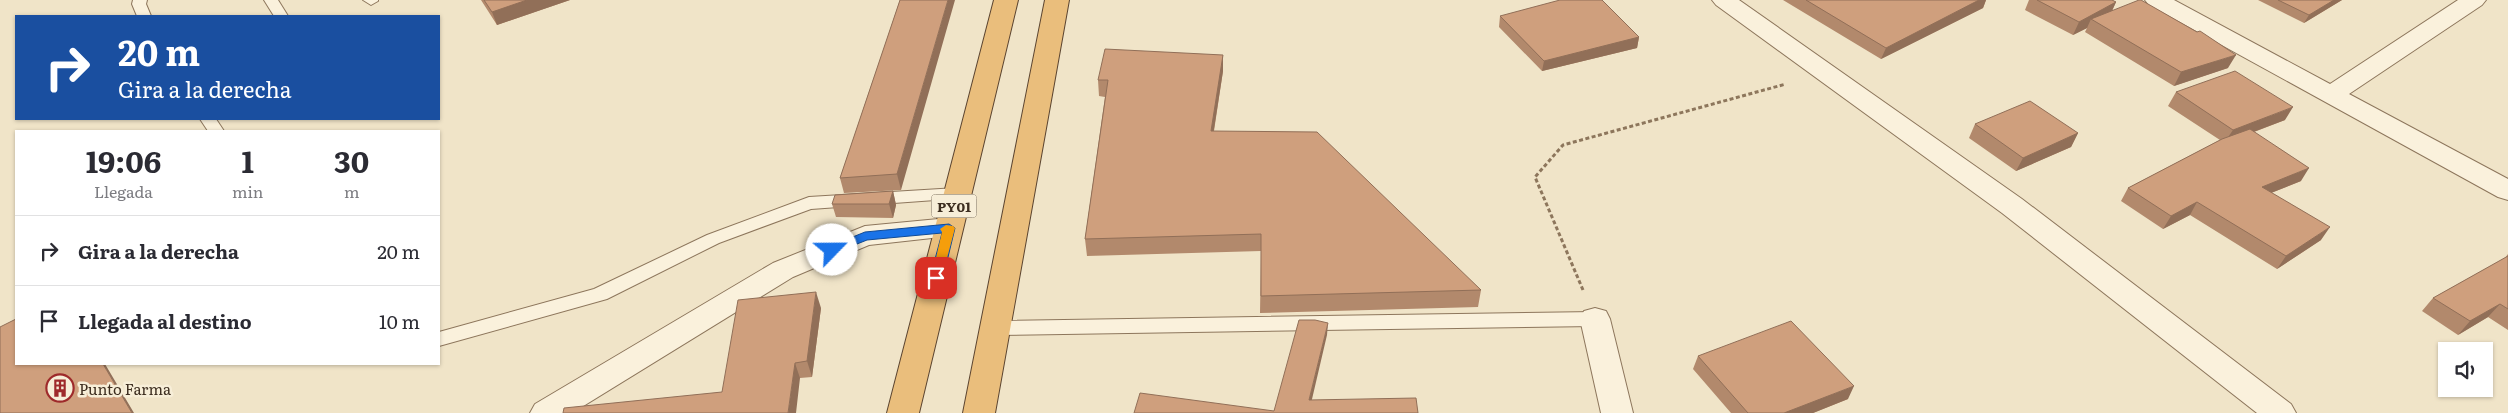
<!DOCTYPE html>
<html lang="es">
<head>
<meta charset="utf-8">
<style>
	:root { --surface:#fff; --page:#f7f7f7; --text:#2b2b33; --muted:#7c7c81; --line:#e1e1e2 }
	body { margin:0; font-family:Literata,serif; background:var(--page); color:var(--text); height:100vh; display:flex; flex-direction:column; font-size:19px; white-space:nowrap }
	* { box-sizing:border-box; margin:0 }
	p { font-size:16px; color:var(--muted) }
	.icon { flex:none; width:28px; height:28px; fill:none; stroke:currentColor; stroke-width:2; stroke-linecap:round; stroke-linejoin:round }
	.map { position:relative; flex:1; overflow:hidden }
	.drawer { position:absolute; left:15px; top:130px; width:425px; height:235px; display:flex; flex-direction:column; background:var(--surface); border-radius:0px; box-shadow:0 1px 4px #0004 }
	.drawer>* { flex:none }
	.top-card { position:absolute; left:15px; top:15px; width:425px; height:105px; border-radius:0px; box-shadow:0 1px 4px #0004; background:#1a4fa0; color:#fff; overflow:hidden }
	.fabs { position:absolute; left:2438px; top:342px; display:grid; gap:10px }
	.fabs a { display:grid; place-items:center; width:55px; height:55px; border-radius:0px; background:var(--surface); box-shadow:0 1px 4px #0004; font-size:25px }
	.pin { position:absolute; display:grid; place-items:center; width:42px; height:42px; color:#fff; margin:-21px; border-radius:10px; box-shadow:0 2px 8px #0006 }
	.me { position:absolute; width:55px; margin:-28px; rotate:67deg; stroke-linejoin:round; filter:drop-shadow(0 0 4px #0008) }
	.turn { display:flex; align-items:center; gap:18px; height:105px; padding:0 20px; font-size:22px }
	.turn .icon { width:65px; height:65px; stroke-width:2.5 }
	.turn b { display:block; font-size:35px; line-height:42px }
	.eta { display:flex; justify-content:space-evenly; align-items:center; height:85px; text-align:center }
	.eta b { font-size:30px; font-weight:700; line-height:35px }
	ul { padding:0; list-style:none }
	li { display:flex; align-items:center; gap:15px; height:70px; padding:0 20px; border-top:1px solid var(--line) }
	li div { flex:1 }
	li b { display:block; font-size:19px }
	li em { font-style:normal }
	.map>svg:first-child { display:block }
</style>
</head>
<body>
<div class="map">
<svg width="2508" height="413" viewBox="0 0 2508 413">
	<rect width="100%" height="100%" fill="#f0e4c8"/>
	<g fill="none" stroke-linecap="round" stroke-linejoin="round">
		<g stroke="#8d765c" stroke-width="2">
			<path id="service" d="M 133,0 L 147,0 L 146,4 L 151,16 L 137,16 L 132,4 Z
				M 264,0 L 278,0 L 288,16 L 274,16 Z
				M 363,0 L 378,0 L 378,1 L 371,5 Z
				M 200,119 L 216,119 L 224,131 L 208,131 Z
				M 957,188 L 963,190 L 966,194 L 963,198 L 811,209 L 719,243 L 607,299 L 439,346 L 439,332 L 594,289 L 707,235 L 809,197 Z
				M 1595,312 L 1602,314 L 1605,319 L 1602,324 L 1595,326 L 994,335 L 987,333 L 984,328 L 987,323 L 994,321 Z"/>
		</g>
		<g stroke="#8d765c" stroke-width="2">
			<path id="minor" d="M 1712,0 L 1739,0 L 2022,199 L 2291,404 L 2296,413 L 2257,413 L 2002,213 L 1716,5 Z
				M 2145,0 L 2174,0 L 2330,84 L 2458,0 L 2486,0 L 2482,5 L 2349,94 L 2508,179 L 2508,200 L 2498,197 L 2149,5 Z
				M 949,218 L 959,221 L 963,228 L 959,235 L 869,245 L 793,277 L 572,413 L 530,413 L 535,404 L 773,263 L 865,226 Z
				M 1595,308 L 1606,311 L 1610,319 L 1633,413 L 1601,413 L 1580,319 L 1584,311 Z"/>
		</g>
		<g stroke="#5b4430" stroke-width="2">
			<path id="trunk" d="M 994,0 L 1018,0 L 919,413 L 887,413 Z
				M 1045,0 L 1069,0 L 995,413 L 963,413 Z"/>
		</g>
		<path stroke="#8d765c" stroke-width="3" stroke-dasharray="4 2.5" stroke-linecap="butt" d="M 1583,290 L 1535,177 L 1563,145 L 1786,84"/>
		<use href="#service" fill="#faf1dc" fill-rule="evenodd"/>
		<use href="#minor" fill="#faf1dc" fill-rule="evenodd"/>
		<use href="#trunk" fill="#eabe7c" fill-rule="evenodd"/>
	</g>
	<path fill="#b2896c" d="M 481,0 L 570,0 L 497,25 Z
		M 900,0 L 901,190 L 844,193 L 840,178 Z
		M 1783,0 L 1986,0 L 1983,8 L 1881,59 Z
		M 2029,0 L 2112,0 L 2116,2 L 2112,11 L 2228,68 L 2174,86 L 2085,32 L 2087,28 L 2073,35 L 2025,10 Z
		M 2258,0 L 2342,0 L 2304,23 Z
		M 1500,16 L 1639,37 L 1637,48 L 1542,71 L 1499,27 Z
		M 1223,55 L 1223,71 L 1214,131 L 1481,290 L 1478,307 L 1260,313 L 1261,251 L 1087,256 L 1085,239 L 1105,97 L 1099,96 L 1098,80 Z
		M 2176,92 L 2285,120 L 2254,132 L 2301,181 L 2271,193 L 2321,240 L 2277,269 L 2190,215 L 2163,229 L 2121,201 L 2128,188 L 2220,140 L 2168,106 Z
		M 1975,124 L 2078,133 L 2071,147 L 2016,171 L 1969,138 Z
		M 893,191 L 896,205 L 893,218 L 836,217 L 832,204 Z
		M 2508,254 L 2508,330 L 2488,317 L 2458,335 L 2422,311 L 2433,298 L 2505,258 Z
		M 821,308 L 812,377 L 800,378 L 722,392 Z
		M 1698,356 L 1848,399 L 1813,413 L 1731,413 L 1693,369 Z"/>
	<path fill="#916f58" d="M 527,0 L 570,0 L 497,25 L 492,12 Z
		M 948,0 L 955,0 L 901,190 L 897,174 Z
		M 1979,0 L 1986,0 L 1983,8 L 1881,59 L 1886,48 Z
		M 2334,0 L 2342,0 L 2304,23 L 2309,15 Z
		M 2116,2 L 2110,15 L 2091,19 L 2087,28 L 2073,35 L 2079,22 Z
		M 1639,37 L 1637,48 L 1542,71 L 1544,61 Z
		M 1223,55 L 1223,71 L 1211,148 L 1211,131 Z
		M 2236,55 L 2228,68 L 2174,86 L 2181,72 Z
		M 2293,107 L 2285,120 L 2224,143 L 2233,130 Z
		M 2078,133 L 2071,147 L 2016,171 L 2023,158 Z
		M 2309,168 L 2301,181 L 2253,200 L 2262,187 Z
		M 893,191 L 896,205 L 893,218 L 889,204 Z
		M 2197,202 L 2190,215 L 2163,229 L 2171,216 Z
		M 2330,227 L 2321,240 L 2277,269 L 2286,256 Z
		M 816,292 L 821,308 L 812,377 L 807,361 Z
		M 2500,304 L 2488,317 L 2458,335 L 2470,321 Z
		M 1328,323 L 1327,335 L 1309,412 L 1309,400 Z
		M 795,363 L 800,378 L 796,413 L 788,413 Z
		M 103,364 L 105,364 L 134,413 L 132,413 Z
		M 1854,386 L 1848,399 L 1813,413 L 1784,413 Z"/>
	<path fill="#cf9f7d" stroke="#916f58" d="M 484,0 L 527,0 L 492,12 Z
		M 900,0 L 948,0 L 897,174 L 840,178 Z
		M 1560,0 L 1602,0 L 1639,37 L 1544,61 L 1500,16 Z
		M 1806,0 L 1979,0 L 1886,48 Z
		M 2037,0 L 2112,0 L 2116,2 L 2079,22 Z
		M 2139,0 L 2141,0 L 2197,32 L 2200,31 L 2236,55 L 2181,72 L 2091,19 Z
		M 2278,0 L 2334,0 L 2309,15 Z
		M 1105,49 L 1223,55 L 1211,131 L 1317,132 L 1481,290 L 1261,296 L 1261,234 L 1085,239 L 1108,80 L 1098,80 Z
		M 2235,71 L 2293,107 L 2233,130 L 2176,92 Z
		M 2030,101 L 2078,133 L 2023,158 L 1975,124 Z
		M 2250,129 L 2309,168 L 2262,187 L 2330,227 L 2286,256 L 2197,202 L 2171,216 L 2128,188 L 2222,139 Z
		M 893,191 L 889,204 L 832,204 L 835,195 Z
		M 2508,256 L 2508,309 L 2500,304 L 2470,321 L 2433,298 Z
		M 816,292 L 807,361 L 795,363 L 788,413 L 563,413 L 564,408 L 722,392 L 738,300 Z
		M 16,319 L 16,364 L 103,364 L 132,413 L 0,413 L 0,327 Z
		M 1299,320 L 1315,320 L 1328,323 L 1309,400 L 1416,398 L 1418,413 L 1134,413 L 1140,393 L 1274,411 Z
		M 1791,321 L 1854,386 L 1784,413 L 1748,413 L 1698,356 Z"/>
	<path fill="#1a73e8" stroke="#114b97" d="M 949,224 L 955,228 L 943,278 L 936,283 L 930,278 L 942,233 L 867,240 L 832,254 L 826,250 L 828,247 L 865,232 Z"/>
	<path fill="#f59e0b" d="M 946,225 L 953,226 L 955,228 L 947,258 L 942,262 L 936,258 L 942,232 L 940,229 Z"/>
	<defs>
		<g id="building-ring" transform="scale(1.4375)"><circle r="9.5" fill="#f7eed8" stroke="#9e2a2b" stroke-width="1.5"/><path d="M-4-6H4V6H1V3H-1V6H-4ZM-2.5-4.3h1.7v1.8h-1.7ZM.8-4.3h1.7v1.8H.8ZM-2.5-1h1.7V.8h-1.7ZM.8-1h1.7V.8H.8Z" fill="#9e2a2b"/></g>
	</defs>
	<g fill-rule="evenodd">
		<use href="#building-ring" x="60" y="388"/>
	</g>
	<g text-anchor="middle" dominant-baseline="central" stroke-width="5" stroke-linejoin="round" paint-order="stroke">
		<rect fill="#f7eed8" stroke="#756857" stroke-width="1" x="931.5" y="194.5" width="45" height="23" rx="4"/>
		<g font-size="14" font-weight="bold" fill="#3d2e20">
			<text x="954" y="206">PY01</text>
		</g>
		<g font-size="15" fill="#3d2e20" stroke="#f7eed8" text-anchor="start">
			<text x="79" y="388">Punto Farma</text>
		</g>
	</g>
</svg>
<div class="fabs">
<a><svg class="icon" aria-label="sound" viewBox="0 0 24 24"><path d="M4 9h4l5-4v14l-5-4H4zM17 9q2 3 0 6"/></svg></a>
</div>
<div class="pin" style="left:936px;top:278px;background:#d93025"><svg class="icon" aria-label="arrive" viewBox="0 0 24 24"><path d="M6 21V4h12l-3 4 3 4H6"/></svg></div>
<svg class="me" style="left:832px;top:250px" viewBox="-20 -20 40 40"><circle r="19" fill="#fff"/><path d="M0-13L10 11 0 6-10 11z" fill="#1a73e8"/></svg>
<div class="top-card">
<div class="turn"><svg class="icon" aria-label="right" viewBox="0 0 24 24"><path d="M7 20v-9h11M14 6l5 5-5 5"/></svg><div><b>20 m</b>Gira a la derecha</div></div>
</div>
<section class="drawer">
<div class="eta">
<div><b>19:06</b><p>Llegada</p></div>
<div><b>1</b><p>min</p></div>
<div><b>30</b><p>m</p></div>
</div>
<ul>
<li><svg class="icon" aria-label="right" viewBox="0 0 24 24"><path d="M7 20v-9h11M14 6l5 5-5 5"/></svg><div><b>Gira a la derecha</b></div><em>20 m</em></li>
<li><svg class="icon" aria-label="arrive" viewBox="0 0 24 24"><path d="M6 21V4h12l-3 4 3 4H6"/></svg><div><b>Llegada al destino</b></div><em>10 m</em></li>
</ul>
</section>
</div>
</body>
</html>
